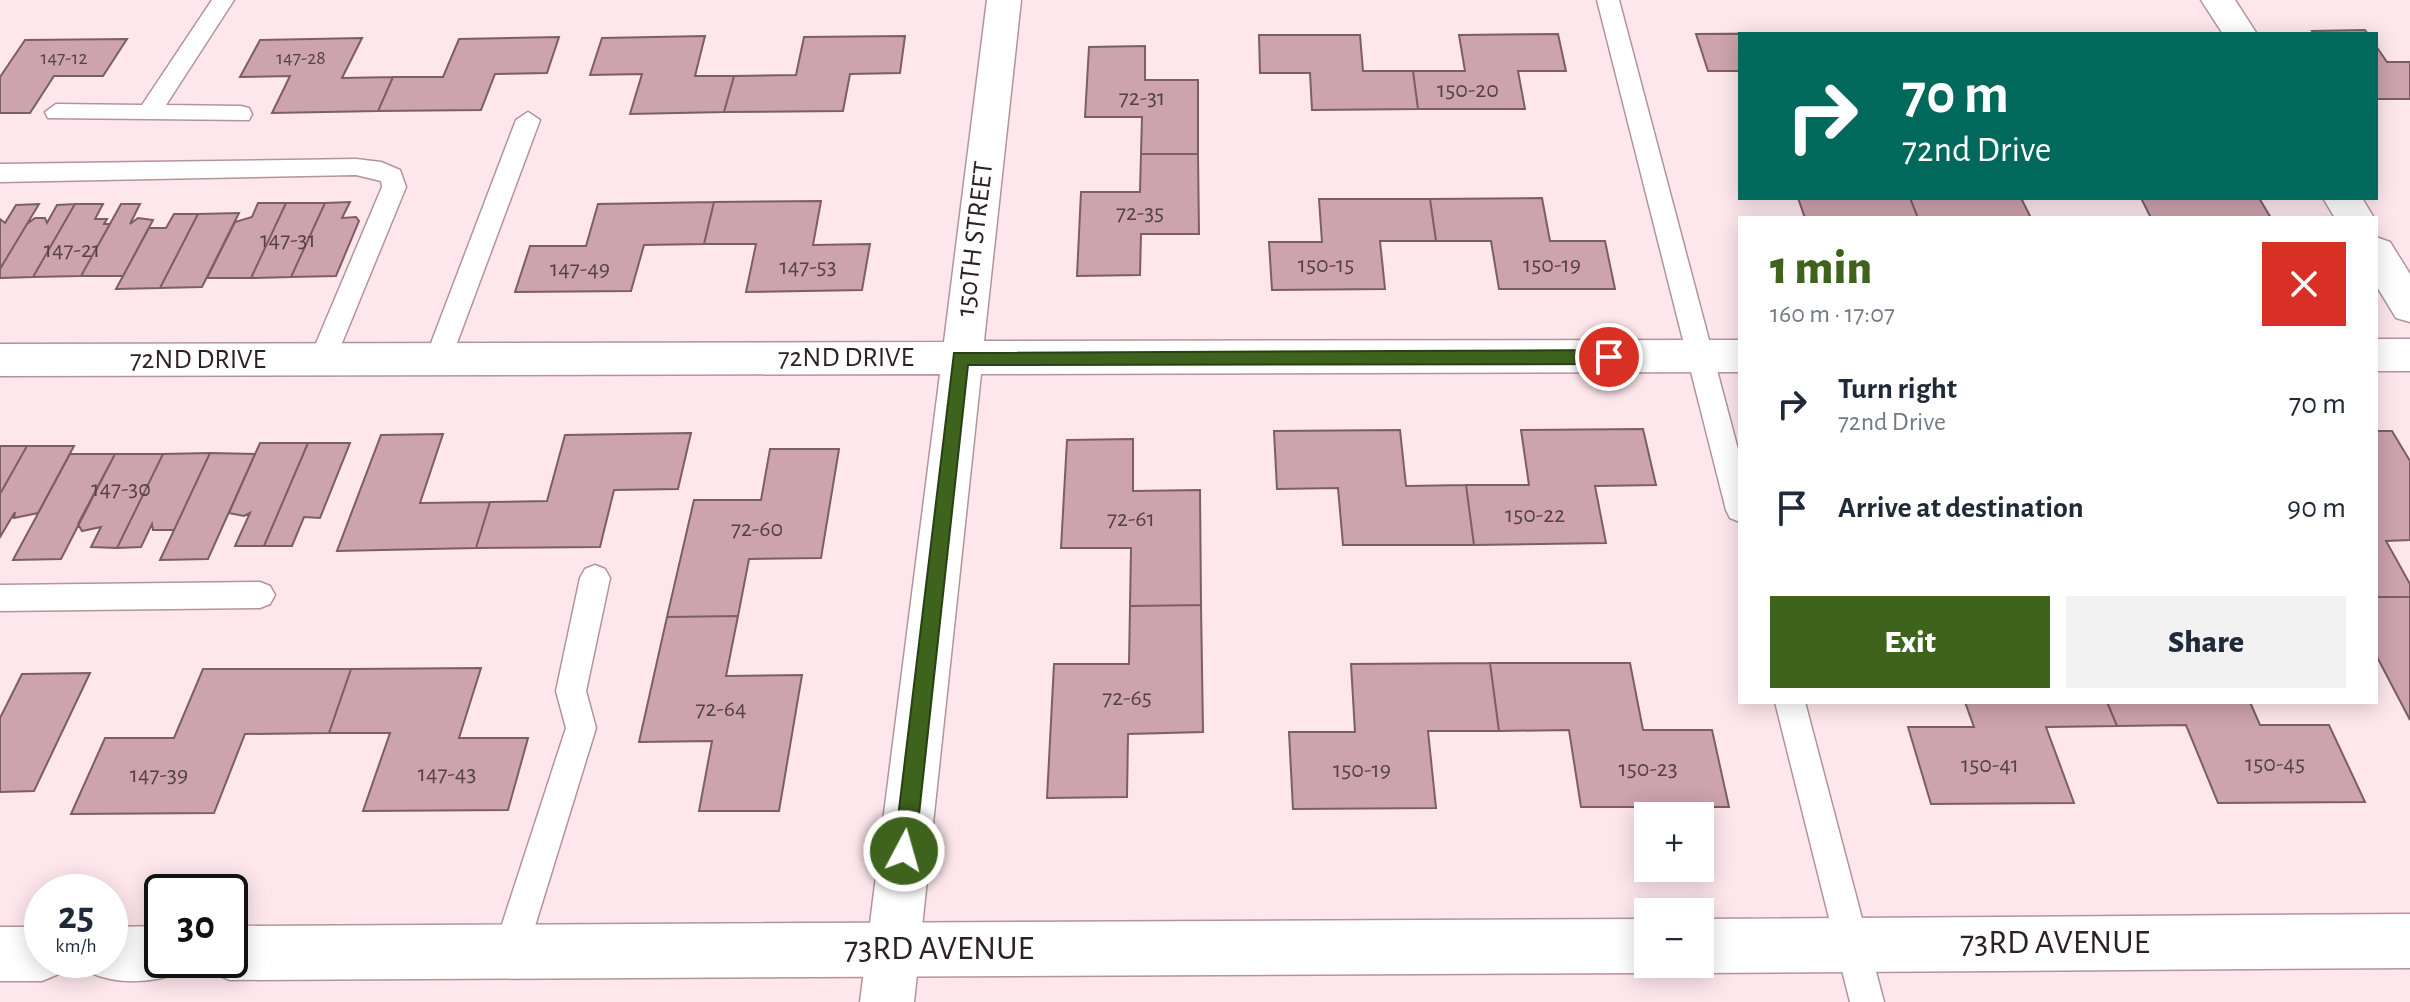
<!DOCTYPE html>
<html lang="en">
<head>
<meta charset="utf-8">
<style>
	:root { --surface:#fff; --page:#f2f2f3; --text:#1f2937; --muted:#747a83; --accent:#3e631d }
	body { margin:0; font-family:"Alegreya Sans",sans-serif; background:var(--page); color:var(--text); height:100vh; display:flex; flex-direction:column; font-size:30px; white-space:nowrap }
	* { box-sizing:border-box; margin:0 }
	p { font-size:26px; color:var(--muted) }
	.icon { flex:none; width:44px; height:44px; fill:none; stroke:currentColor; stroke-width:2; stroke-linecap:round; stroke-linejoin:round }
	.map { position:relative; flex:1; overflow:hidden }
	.drawer { position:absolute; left:1738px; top:216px; width:640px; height:488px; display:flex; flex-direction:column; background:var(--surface); border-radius:0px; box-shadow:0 4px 20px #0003 }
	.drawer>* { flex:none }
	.banner { position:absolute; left:1738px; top:32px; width:640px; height:168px; border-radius:0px; box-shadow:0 4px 20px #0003; background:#00695c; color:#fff; overflow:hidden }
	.tools { position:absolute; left:1634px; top:802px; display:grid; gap:16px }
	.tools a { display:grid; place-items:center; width:80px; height:80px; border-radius:0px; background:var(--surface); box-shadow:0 4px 20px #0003; font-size:40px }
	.speed { position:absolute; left:24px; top:874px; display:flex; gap:16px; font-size:40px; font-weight:700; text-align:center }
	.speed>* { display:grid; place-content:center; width:104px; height:104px; border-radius:50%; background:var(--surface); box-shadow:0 4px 20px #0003; line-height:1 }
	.speed small { font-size:20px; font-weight:400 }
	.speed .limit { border:4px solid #111; border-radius:12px; background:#fff; color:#111 }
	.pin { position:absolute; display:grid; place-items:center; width:68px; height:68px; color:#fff; margin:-34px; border:4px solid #fff; border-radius:50%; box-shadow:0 2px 8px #0007 }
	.me { position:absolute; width:88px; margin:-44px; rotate:6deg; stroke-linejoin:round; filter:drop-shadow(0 0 6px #0008) }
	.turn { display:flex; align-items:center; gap:28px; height:168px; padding:0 32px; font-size:36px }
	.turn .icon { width:104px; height:104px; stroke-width:2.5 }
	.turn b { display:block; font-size:56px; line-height:68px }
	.round { display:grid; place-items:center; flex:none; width:84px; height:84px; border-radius:0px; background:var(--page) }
	.overview { display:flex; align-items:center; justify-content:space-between; height:136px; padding:0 32px }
	h1 { font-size:48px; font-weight:800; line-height:60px; color:var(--accent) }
	.cta { display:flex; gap:16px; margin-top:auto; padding:16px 32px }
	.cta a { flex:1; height:92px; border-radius:0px; background:var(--accent); color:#fff; font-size:32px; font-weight:800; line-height:92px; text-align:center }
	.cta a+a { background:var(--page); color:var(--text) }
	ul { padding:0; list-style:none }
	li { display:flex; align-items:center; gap:24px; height:104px; padding:0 32px }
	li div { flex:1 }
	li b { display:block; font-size:30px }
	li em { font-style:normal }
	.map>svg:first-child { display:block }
</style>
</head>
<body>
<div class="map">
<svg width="2410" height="1002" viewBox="0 0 2410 1002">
	<rect width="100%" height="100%" fill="#fde7ec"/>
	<path fill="#cda3ad" stroke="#7c5e65" stroke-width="2" d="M 2365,30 L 2368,34 L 2314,34 L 2312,31 Z
		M 1796,33 L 1740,34 L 1740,71 L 1708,71 L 1696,34 Z
		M 1558,34 L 1566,71 L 1518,71 L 1525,109 L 1418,109 L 1413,71 L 1465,71 L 1459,35 Z
		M 1259,35 L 1360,35 L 1363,71 L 1413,71 L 1418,109 L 1312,110 L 1310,73 L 1260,73 Z
		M 705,36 L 695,76 L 734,76 L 724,112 L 630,114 L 642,74 L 590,75 L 602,38 Z
		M 905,36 L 900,73 L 850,74 L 843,111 L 724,112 L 734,76 L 796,75 L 804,37 Z
		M 559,37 L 547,73 L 495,74 L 481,110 L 378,111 L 393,77 L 443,77 L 459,39 Z
		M 362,38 L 342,78 L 393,77 L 378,111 L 272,113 L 290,76 L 240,77 L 260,40 Z
		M 127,39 L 103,76 L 54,76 L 30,113 L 0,113 L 0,77 L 25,40 Z
		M 1145,46 L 1145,80 L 1198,80 L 1198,154 L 1141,154 L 1142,117 L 1085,117 L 1089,47 Z
		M 2376,46 L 2387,62 L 2410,62 L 2410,99 L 2376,99 Z
		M 1141,154 L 1198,154 L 1199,234 L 1141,234 L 1140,275 L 1077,276 L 1081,192 L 1140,192 Z
		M 1542,198 L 1550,241 L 1605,241 L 1615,289 L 1499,289 L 1491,241 L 1436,241 L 1430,199 Z
		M 1798,198 L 1910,198 L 1918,218 L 1805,218 Z
		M 1910,198 L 2021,198 L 2031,218 L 1918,218 Z
		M 2141,198 L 2259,198 L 2271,218 L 2151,218 Z
		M 1319,199 L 1430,199 L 1436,241 L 1380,241 L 1385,289 L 1272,290 L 1269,242 L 1322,242 Z
		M 821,201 L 813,245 L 870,244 L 862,290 L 746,292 L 756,244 L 704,244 L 714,202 Z
		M 350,202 L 342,218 L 356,217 L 359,221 L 336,276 L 291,277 L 325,203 Z
		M 714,202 L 704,244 L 644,245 L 631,291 L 515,292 L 530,246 L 586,246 L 598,204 Z
		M 258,203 L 286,203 L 251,278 L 207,278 L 235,222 L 252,217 Z
		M 286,203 L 325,203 L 291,277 L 251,278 Z
		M 39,204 L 0,269 L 0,219 L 5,223 L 16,205 Z
		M 75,204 L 33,277 L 0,278 L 0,269 L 27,224 L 35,218 L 45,218 L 47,223 L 57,205 Z
		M 75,204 L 103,204 L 95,219 L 107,219 L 104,224 L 110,224 L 81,276 L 33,277 Z
		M 121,204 L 140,204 L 130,224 L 138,218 L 153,220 L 123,276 L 81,276 Z
		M 239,213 L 202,287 L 160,288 L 198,214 Z
		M 174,214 L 198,214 L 160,288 L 116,289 L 149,228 L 166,228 Z
		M 1643,429 L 1656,485 L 1595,486 L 1606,543 L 1474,545 L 1466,485 L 1529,485 L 1521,430 Z
		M 1400,430 L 1406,486 L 1466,485 L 1474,545 L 1343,545 L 1338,488 L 1277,489 L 1274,431 Z
		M 2376,431 L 2392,431 L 2410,461 L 2410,540 L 2386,541 L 2410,584 L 2410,597 L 2376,597 Z
		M 691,433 L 678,489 L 614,490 L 600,547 L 476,548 L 490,502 L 547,501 L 565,435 Z
		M 443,434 L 420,503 L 490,502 L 476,548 L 337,551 L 381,435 Z
		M 1133,439 L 1133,491 L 1200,490 L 1201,605 L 1130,606 L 1131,548 L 1061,548 L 1067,440 Z
		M 260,443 L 308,443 L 264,546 L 235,546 L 250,513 L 244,516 L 229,513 Z
		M 308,443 L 350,443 L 320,518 L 304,517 L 292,546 L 264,546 Z
		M 0,446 L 27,446 L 0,494 Z
		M 27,446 L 74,446 L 38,513 L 14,518 L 15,512 L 0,537 L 0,494 Z
		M 770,449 L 839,449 L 821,558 L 749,559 L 738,616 L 667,617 L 694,500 L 761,500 Z
		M 210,453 L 174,530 L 153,530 L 152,524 L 141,547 L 117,548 L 163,454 Z
		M 210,453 L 255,454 L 208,559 L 160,560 Z
		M 70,454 L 115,454 L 61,559 L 13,560 Z
		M 115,454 L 163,454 L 117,548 L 91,547 L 101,527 L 82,531 L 78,524 Z
		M 2376,597 L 2410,597 L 2410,720 L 2376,655 Z
		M 1201,605 L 1203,732 L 1128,734 L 1127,797 L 1047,798 L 1054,664 L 1129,664 L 1130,606 Z
		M 738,616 L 726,676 L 802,675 L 779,811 L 699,811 L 712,741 L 639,742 L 667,617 Z
		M 1490,663 L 1499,731 L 1428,731 L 1436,808 L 1293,809 L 1289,732 L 1355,732 L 1351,664 Z
		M 1490,663 L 1630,663 L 1643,730 L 1712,730 L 1729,807 L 1581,807 L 1569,730 L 1499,731 Z
		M 481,668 L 459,738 L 528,738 L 508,810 L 363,811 L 390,733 L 329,733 L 351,669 Z
		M 203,669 L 351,669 L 329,733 L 245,734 L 214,813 L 71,814 L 105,738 L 174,738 Z
		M 90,673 L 34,791 L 0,792 L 0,718 L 22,674 Z
		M 1965,702 L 2107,702 L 2117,726 L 2046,727 L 2074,803 L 1931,804 L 1908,727 L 1974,727 Z
		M 2107,702 L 2250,702 L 2260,725 L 2329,725 L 2365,802 L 2218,803 L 2186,725 L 2117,726 Z"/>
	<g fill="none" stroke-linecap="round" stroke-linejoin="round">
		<g stroke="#b5939b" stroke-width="3">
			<path id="service" d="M 212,0 L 234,0 L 166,105 L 241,106 L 249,108 L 252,114 L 249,120 L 48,118 L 45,112 L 56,104 L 142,105 Z
				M 1597,0 L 1619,0 L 1740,457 L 1740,522 L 1730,518 L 1726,510 Z
				M 528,112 L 540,120 L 451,359 L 447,366 L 438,369 L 429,366 L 425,359 L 516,120 Z
				M 356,159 L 381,162 L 400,170 L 406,187 L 335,360 L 331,367 L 322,370 L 313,367 L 309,360 L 382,187 L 381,181 L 356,175 L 0,182 L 0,164 Z
				M 595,565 L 605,569 L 610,578 L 586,691 L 596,728 L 527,952 L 522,964 L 510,969 L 498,964 L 493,952 L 566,728 L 556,691 L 580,578 L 585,569 Z
				M 260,582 L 270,586 L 275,595 L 270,604 L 260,608 L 0,611 L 0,585 Z
				M 1775,702 L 1805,702 L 1884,1002 L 1850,1002 Z"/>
		</g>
		<g stroke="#b5939b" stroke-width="3">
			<path id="minor" d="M 987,0 L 1021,0 L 984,341 L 1740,340 L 1740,372 L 981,374 L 914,1002 L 860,1002 L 940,374 L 0,376 L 0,344 L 944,342 Z
				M 2201,0 L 2235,0 L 2257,34 L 2223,34 Z
				M 2323,198 L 2362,198 L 2374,218 L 2335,218 Z
				M 2376,237 L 2390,242 L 2410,274 L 2410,322 L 2396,318 L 2376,285 Z
				M 2376,339 L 2410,339 L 2410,371 L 2376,371 Z"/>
		</g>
		<g stroke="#b5939b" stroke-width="3">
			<path id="tertiary" d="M 2410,914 L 2410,968 L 1700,973 L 1681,964 L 1700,964 L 1700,919 Z
				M 1648,919 L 1648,964 L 1667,964 L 1648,973 L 230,980 L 211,972 L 206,960 L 230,960 L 230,926 Z
				M 162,926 L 162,960 L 186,960 L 181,972 C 153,983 119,985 91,973 L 86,960 L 110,960 L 110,927 Z
				M 0,927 L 42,927 L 42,960 L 66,960 L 61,973 L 42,981 L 0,981 Z"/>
		</g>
		<use href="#service" fill="#fff" fill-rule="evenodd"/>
		<use href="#minor" fill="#fff" fill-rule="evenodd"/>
		<use href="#tertiary" fill="#fff" fill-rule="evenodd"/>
	</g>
	<path fill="#3e631d" stroke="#284013" stroke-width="2" d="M 1609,350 L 1618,357 L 1609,364 L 968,365 L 915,851 L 912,859 L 904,862 L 897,859 L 894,851 L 954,353 Z"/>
	<g text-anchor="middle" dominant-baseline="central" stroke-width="8" stroke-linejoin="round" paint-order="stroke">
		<g font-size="20" fill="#564246">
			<text x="64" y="58">147-12</text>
			<text x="301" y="58">147-28</text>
		</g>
		<g font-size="24" fill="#564246">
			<text x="1468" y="90">150-20</text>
			<text x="1142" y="98">72-31</text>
			<text x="1140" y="213">72-35</text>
			<text x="288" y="240">147-31</text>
			<text x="72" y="250">147-21</text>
			<text x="1326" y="265">150-15</text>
			<text x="1552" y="265">150-19</text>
			<text x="808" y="267">147-53</text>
			<text x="580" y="269">147-49</text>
			<text x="121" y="489">147-30</text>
			<text x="1535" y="515">150-22</text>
			<text x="1131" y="519">72-61</text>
			<text x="757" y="529">72-60</text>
			<text x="1127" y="698">72-65</text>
			<text x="721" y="709">72-64</text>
			<text x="2275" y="764">150-45</text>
			<text x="1990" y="765">150-41</text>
			<text x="1648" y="769">150-23</text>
			<text x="1362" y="770">150-19</text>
			<text x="447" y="774">147-43</text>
			<text x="159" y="775">147-39</text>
		</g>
		<g font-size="28" fill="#2e2124" stroke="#fff">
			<text transform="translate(975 239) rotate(-83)">150TH STREET</text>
			<text x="846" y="358">72ND DRIVE</text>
			<text x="198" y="360">72ND DRIVE</text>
		</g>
		<g font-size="34" fill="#2e2124" stroke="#fff">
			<text x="2055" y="943">73RD AVENUE</text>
			<text x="939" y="949">73RD AVENUE</text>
		</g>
	</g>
</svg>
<div class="tools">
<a>+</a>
<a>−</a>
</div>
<div class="speed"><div>25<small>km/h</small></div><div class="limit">30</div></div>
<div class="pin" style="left:1609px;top:357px;background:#d93025"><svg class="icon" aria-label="arrive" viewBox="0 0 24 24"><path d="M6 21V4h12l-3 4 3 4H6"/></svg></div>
<svg class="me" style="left:904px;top:851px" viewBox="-20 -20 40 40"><circle r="17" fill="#3e631d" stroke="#fff" stroke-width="3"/><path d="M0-11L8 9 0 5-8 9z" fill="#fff"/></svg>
<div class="banner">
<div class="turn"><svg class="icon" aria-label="right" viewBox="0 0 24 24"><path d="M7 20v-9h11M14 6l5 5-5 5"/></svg><div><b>70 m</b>72nd Drive</div></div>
</div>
<section class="drawer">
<div class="overview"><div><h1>1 min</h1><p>160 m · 17:07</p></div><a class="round" style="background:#d93025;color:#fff"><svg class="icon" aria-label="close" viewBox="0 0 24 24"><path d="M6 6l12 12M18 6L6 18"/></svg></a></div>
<ul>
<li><svg class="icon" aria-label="right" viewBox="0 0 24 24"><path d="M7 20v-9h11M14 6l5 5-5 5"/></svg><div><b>Turn right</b><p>72nd Drive</p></div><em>70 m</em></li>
<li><svg class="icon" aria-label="arrive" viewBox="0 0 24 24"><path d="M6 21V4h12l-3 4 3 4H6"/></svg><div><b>Arrive at destination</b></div><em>90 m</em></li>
</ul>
<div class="cta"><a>Exit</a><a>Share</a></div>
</section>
</div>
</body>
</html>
